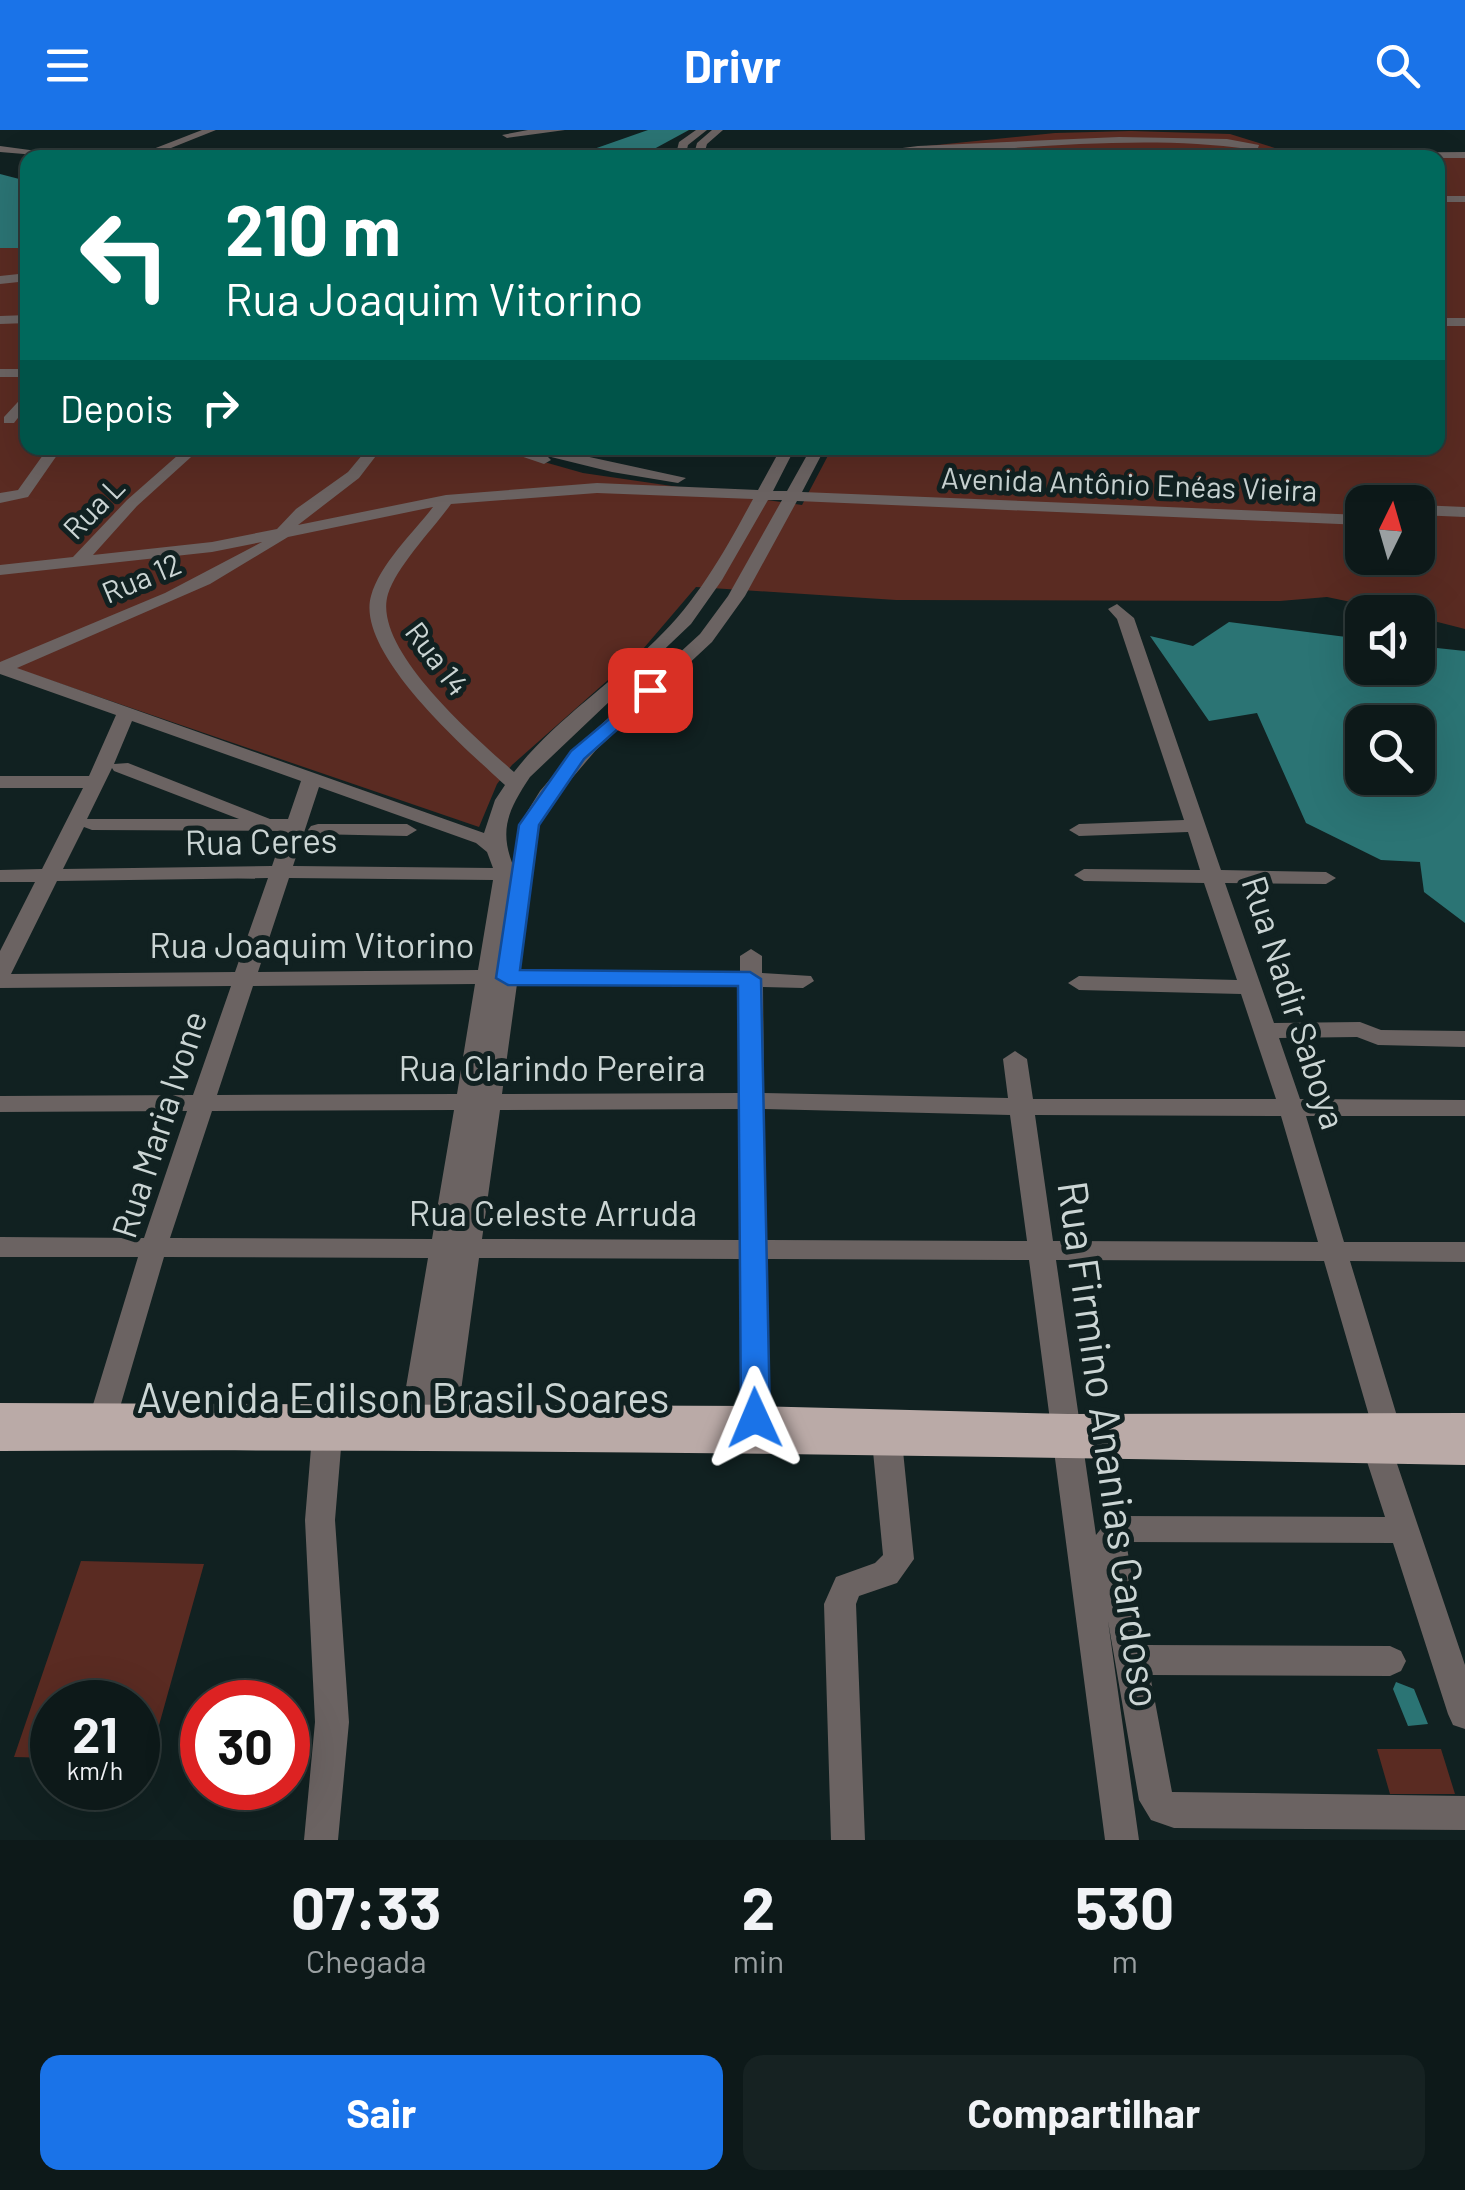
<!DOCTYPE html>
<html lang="pt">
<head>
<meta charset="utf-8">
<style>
	:root { --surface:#0d1919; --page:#162222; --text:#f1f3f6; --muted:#9aa0a2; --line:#2d3838; --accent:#1a73e8 }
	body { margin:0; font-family:Barlow,sans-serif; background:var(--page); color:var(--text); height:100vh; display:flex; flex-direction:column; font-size:38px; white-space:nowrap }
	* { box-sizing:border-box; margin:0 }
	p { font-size:32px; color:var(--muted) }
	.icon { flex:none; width:55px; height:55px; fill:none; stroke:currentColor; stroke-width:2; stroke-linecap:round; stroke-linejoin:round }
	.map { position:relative; height:1710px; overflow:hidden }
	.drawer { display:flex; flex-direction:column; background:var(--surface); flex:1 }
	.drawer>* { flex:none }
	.guide { position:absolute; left:20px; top:20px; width:1425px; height:305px; border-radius:20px; box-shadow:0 10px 40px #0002,0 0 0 2px var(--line); background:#00695c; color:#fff; overflow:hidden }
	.needle { width:65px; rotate:5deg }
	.fabs { position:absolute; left:1345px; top:355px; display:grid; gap:20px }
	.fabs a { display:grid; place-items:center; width:90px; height:90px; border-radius:20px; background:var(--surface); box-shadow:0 10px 40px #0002,0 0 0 2px var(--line); font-size:50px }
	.speed { position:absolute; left:30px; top:1550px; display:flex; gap:20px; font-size:50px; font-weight:700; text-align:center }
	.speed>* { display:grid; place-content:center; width:130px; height:130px; border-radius:50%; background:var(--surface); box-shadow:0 10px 40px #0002,0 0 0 2px var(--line); line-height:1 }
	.speed small { font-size:25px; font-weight:400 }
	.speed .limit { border:15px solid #d22; background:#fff; color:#111 }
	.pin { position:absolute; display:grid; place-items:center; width:85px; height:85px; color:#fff; margin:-42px; border-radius:20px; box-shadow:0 5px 15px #0006 }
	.me { position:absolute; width:110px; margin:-55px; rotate:359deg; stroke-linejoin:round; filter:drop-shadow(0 0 8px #0008) }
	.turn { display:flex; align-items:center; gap:35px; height:210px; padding:0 40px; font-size:45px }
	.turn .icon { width:130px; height:130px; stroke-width:2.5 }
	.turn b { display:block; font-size:70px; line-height:85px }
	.then { display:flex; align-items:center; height:95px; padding:0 40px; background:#0003; gap:20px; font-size:38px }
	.eta { display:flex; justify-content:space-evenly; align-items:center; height:170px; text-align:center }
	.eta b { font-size:60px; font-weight:700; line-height:70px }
	.button { display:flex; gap:20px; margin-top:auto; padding:20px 40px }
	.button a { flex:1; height:115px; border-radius:20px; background:var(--accent); color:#fff; font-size:40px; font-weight:700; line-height:115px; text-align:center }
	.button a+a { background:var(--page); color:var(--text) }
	header { display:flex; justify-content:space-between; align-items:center; height:130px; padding:0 40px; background:var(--accent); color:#fff; font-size:45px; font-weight:700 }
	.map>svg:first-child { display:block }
</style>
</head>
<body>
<header><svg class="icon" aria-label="menu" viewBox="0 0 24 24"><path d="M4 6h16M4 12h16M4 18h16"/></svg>Drivr<svg class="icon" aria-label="search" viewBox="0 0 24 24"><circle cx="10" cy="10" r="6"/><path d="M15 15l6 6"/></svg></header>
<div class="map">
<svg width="1465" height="1710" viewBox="0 0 1465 1710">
	<rect width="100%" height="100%" fill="#112121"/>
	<path fill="#5a2b22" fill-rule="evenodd" d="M 1131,1 L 1230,4 L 1304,27 L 808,28 L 1055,3 Z
		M 1438,28 L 1465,28 L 1465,499 L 1418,487 L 1418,482 L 1399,482 L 1327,467 L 1280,471 L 896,470 L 696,457 L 643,519 L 512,635 L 497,654 L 479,697 L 0,533 L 0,118 L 27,118 L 28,318 L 495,318 L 583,343 L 802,375 L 832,318 L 1438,318 ZM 1362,372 L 1418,372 L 1418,428 L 1362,428 Z
		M 81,1431 L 204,1434 L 149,1631 L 138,1630 L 138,1572 L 52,1572 L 52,1628 L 14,1627 Z
		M 1377,1619 L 1441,1619 L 1455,1664 L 1390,1664 Z"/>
	<path fill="#2b7474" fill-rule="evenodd" d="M 648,0 L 689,0 L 654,19 L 658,27 L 571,27 Z
		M 0,44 L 27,51 L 27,118 L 0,118 Z
		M 1229,492 L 1362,509 L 1362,538 L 1418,538 L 1418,516 L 1465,521 L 1465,793 L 1424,762 L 1420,732 L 1381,730 L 1306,693 L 1257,583 L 1209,591 L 1150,506 L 1193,516 ZM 1418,592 L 1418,648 L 1362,648 L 1362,592 Z
		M 1396,1552 L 1414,1559 L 1428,1594 L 1408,1596 L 1393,1559 Z"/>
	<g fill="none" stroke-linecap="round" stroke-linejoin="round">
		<path fill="#6b6362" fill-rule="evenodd" d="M 202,0 L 216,0 L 146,28 L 130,28 Z
			M 528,0 L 565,0 L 507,8 L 502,5 Z
			M 696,0 L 707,0 L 688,15 L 685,28 L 675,28 L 679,12 Z
			M 712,0 L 723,0 L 707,14 L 703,28 L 693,28 L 697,13 Z
			M 1119,7 L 1227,9 L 1259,15 L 1256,24 L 1465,22 L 1465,28 L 1220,28 L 1246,25 L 1249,19 C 1115,0 961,28 825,28 L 918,16 Z
			M 0,16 L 67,25 L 72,28 L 0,22 Z
			M 1438,66 L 1465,66 L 1465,72 L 1438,72 Z
			M 28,143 L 28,151 L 0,154 L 0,146 Z
			M 28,185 L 28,193 L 0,194 L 0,186 Z
			M 1438,188 L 1465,188 L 1465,196 L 1438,196 Z
			M 0,239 L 28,239 L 28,247 L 0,247 Z
			M 28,261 L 28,275 L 14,293 L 4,293 L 4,287 Z
			M 48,318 L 62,318 L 28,367 L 0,373 L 0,363 L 18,360 Z
			M 186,318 L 201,318 L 137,376 L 93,425 L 212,412 L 277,399 L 296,379 L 348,342 L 368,318 L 382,318 L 359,348 L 298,395 L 446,365 L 597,353 L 758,360 L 781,318 L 795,318 L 773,361 L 787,361 L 811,318 L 825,318 L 802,362 L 1362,385 L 1362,395 L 797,371 L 745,466 L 712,512 L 596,620 L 556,667 L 539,695 L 519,840 L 740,843 L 740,826 L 751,819 L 762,826 L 762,843 L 811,846 L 814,851 L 803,858 L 763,857 L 764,963 L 1008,968 L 1003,929 L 1015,921 L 1027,929 L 1033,969 L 1276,969 L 1241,864 L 1079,860 L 1068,853 L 1079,846 L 1237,850 L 1204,753 L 1084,751 L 1074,745 L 1084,739 L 1200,740 L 1188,702 L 1079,706 L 1069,700 L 1079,694 L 1184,690 L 1117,489 L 1108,479 L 1117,474 L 1134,488 L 1221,740 L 1326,742 L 1336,748 L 1326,754 L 1225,753 L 1274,893 L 1360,892 L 1381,900 L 1465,901 L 1465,917 L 1378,915 L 1357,907 L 1279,908 L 1300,969 L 1465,970 L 1465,986 L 1306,986 L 1344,1112 L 1465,1112 L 1465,1132 L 1350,1131 L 1400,1296 L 1396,1304 L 1388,1307 L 1465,1535 L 1465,1599 L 1453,1595 L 1448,1584 L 1393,1413 L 1126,1412 L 1144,1515 L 1390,1516 L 1401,1521 L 1406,1531 L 1401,1541 L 1390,1546 L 1150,1545 L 1172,1662 L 1465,1666 L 1465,1700 L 1174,1698 L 1151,1690 L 1139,1670 L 1108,1491 L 1139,1710 L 1105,1710 L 1029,1130 L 767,1129 L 769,1289 L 765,1297 L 755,1301 L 745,1297 L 741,1289 L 740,1129 L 479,1128 L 455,1305 L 450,1313 L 440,1317 L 430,1313 L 426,1307 L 423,1312 L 413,1316 L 403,1312 L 398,1304 L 428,1128 L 164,1127 L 113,1301 L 109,1309 L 99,1313 L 89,1309 L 85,1301 L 138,1127 L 0,1127 L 0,1107 L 144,1108 L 187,981 L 0,982 L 0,966 L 193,965 L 231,856 L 0,858 L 0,821 L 35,752 L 0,752 L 0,740 L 42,739 L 83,658 L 0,658 L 0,646 L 89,646 L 116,585 L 0,544 L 0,532 L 165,463 L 262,412 L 212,422 L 0,445 L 0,435 L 73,427 L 127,370 ZM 597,363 L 753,369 C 726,419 698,470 656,510 C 609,555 554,591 514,642 C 477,609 371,519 388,464 C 397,436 433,399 451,374 ZM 768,370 L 782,370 L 728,466 L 700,504 L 582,612 L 540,661 L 519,695 L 513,735 C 499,700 508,680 530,647 L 691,494 L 722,450 ZM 433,377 C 413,403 380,434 371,466 C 355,523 467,620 505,655 L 495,670 L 484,703 L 17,538 L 210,454 L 288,407 ZM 132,591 L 301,651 L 288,689 L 270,689 L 128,633 L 114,634 ZM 112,638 L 114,641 L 239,689 L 87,689 ZM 319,657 L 476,713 L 487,722 L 493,738 L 293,736 ZM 84,697 L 92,700 L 284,701 L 272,736 L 63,739 ZM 268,748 L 235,842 L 11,844 L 57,751 ZM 289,748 L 493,750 L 478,840 L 258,842 ZM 475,854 L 457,964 L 217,965 L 253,856 ZM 517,854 L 740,857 L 740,963 L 502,964 ZM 740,979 L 740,1110 L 482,1109 L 500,980 ZM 764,979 L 1010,985 L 1027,1111 L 767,1110 ZM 454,980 L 432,1109 L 170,1108 L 212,981 ZM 1035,985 L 1281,986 L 1318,1112 L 1053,1111 ZM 1056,1130 L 1324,1131 L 1372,1296 L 1364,1299 L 1359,1307 L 1385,1387 L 1119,1386 L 1108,1390 L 1096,1405 Z
			M 497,318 L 548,318 L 686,348 L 678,353 L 612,342 L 547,326 L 551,330 L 544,334 Z
			M 1418,375 L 1465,377 L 1465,387 L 1418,385 Z
			M 318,694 L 407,694 L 417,700 L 407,706 L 311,704 L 308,700 L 311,696 Z
			M 327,1294 L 337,1298 L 342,1306 L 335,1390 L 349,1592 L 338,1710 L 304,1710 L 315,1592 L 305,1390 L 312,1306 L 317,1298 Z
			M 887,1299 L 897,1303 L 902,1311 L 914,1429 L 897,1453 L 859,1466 L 856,1474 L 865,1710 L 831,1710 L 824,1474 L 836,1447 L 875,1433 L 883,1425 L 872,1311 L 877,1303 Z"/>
		<path fill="#baaaa7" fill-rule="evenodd" d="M 0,1273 L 755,1276 L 1068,1284 L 1465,1283 L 1465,1335 C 977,1326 488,1318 0,1321 Z"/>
	</g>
	<path fill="#1a73e8" stroke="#114b97" stroke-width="2.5" d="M 650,555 L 657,556 L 657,564 L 584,629 L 539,695 L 520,840 L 750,842 L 761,849 L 770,1288 L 766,1297 L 755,1300 L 745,1297 L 741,1288 L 738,856 L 508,855 L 496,848 L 519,695 L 571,621 Z"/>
	<g text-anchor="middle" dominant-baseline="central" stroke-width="10" stroke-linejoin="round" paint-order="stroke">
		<g font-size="30" fill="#cbd5d4" stroke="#112121">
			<text transform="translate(1129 353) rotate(2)">Avenida Antônio Enéas Vieira</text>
			<text transform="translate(93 377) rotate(-46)">Rua L</text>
			<text transform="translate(141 447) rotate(-23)">Rua 12</text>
			<text transform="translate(438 528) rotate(53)">Rua 14</text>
		</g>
		<g font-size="35" fill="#cbd5d4" stroke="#112121">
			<text transform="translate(261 710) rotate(-1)">Rua Ceres</text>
			<text x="312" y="814">Rua Joaquim Vitorino</text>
			<text transform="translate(1295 872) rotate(72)">Rua Nadir Saboya</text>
			<text x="552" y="937">Rua Clarindo Pereira</text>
			<text transform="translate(158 994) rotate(-72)">Rua Maria Ivone</text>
			<text x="553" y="1082">Rua Celeste Arruda</text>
		</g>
		<g font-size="42" fill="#cbd5d4" stroke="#112121">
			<text x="403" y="1266">Avenida Edilson Brasil Soares</text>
			<text transform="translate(1111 1314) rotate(82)">Rua Firmino Ananias Cardoso</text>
		</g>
	</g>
</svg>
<div class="fabs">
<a><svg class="needle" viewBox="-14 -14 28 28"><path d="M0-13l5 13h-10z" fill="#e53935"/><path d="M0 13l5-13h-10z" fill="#9aa0a2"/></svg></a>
<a><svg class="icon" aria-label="sound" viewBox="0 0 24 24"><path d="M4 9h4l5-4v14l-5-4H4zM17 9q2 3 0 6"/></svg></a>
<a><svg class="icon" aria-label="search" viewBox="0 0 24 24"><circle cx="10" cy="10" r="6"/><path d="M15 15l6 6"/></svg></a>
</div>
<div class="speed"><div>21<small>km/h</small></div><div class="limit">30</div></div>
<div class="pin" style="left:650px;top:560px;background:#d93025"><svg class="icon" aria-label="arrive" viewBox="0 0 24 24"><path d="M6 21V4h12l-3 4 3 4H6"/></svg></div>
<svg class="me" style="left:755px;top:1288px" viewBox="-20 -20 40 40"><path d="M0-17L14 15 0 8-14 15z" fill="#1a73e8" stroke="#fff" stroke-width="4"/></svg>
<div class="guide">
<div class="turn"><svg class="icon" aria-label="left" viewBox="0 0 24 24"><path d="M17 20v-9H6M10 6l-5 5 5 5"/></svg><div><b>210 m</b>Rua Joaquim Vitorino</div></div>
<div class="then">Depois<svg class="icon" aria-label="right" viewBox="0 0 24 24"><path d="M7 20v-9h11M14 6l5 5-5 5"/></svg></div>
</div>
</div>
<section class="drawer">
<div class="eta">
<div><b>07:33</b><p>Chegada</p></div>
<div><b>2</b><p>min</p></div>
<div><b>530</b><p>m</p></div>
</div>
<div class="button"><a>Sair</a><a>Compartilhar</a></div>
</section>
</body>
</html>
